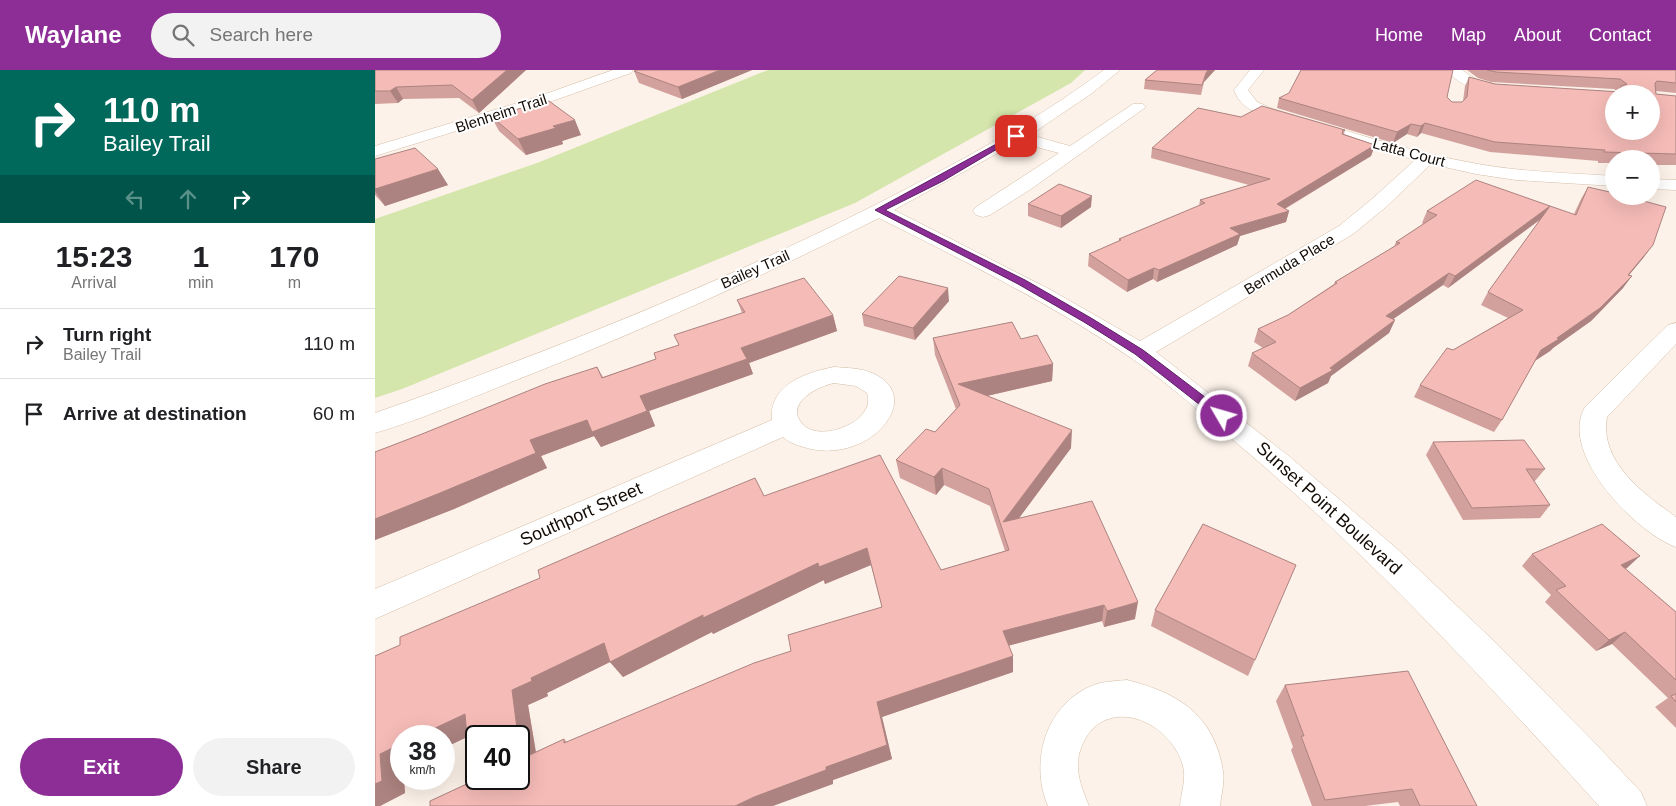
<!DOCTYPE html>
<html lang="en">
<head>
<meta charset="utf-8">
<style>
	:root { --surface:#fff; --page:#f2f2f2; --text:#202124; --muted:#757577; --line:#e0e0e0; --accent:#8d2e96 }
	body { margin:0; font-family:Arial,sans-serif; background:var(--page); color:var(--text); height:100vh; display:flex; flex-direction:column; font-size:19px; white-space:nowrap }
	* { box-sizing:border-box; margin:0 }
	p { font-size:16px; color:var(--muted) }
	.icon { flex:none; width:28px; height:28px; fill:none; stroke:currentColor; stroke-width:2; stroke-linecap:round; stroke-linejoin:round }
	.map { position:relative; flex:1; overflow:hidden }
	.sheet { display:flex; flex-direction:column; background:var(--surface); width:375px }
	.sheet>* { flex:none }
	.guide { background:#00695c; color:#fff; overflow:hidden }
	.tools { position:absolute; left:1230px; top:15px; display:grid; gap:10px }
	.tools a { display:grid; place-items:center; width:55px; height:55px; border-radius:50%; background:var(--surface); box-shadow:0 5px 20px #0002; font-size:25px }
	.speed { position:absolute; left:15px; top:655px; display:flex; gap:10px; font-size:25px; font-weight:700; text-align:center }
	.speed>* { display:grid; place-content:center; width:65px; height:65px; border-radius:50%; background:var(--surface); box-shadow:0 5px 20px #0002; line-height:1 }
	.speed small { font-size:12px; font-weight:400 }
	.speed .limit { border:2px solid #111; border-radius:8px; background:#fff; color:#111 }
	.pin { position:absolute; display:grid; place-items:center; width:42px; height:42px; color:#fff; margin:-21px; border-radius:10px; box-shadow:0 2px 8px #0006 }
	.me { position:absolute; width:55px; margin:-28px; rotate:308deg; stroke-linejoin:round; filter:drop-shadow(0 0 4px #0008) }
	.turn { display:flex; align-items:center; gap:18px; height:105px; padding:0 20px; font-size:22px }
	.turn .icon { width:65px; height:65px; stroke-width:2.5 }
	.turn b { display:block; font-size:35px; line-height:42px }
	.lanes { display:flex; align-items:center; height:48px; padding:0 20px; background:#0003; justify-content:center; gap:25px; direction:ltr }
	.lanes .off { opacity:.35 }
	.eta { display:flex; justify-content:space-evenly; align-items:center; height:85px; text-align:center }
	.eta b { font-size:30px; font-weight:700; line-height:35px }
	.primary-button { display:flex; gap:10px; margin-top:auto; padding:10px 20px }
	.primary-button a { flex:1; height:58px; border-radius:30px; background:var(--accent); color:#fff; font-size:20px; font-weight:700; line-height:58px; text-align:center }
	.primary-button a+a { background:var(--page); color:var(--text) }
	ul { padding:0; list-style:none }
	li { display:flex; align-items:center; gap:15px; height:70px; padding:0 20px; border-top:1px solid var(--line) }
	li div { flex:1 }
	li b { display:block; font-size:19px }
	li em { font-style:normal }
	header { display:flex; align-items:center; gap:30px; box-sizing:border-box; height:70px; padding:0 25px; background:var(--accent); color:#fff }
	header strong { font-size:24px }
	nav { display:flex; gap:28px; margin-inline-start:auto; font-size:18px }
	.search { width:350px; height:45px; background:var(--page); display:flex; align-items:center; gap:12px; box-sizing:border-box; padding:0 18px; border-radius:28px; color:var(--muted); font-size:19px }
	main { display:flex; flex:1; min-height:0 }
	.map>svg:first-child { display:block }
</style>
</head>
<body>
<header>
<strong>Waylane</strong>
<div class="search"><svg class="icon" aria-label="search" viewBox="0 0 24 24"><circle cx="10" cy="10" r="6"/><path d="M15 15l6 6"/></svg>Search here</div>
<nav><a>Home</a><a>Map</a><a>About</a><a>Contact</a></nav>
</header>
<main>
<section class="sheet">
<div class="guide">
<div class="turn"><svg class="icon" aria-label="right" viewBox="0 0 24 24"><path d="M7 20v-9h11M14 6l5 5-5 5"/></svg><div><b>110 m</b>Bailey Trail</div></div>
<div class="lanes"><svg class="icon off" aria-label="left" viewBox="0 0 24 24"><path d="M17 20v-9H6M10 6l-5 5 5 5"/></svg><svg class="icon off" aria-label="ahead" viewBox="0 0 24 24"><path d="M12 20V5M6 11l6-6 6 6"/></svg><svg class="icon" aria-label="right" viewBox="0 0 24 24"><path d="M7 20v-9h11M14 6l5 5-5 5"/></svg></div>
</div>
<div class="eta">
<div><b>15:23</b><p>Arrival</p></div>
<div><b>1</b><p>min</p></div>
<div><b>170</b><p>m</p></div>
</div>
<ul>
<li><svg class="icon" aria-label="right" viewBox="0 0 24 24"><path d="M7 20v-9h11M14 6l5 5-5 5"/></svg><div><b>Turn right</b><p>Bailey Trail</p></div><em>110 m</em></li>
<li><svg class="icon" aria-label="arrive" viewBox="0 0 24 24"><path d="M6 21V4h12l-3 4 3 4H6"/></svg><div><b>Arrive at destination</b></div><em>60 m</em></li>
</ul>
<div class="primary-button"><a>Exit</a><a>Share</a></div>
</section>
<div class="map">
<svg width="1301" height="736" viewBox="0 0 1301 736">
	<rect width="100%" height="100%" fill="#fcf2e9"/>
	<path fill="#d4e6ab" d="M 393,0 L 710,0 L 696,13 L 480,133 L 27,319 L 0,328 L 0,149 L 162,93 Z"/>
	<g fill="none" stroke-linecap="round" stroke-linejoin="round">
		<g stroke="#d5bea7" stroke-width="1">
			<path id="minor" d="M 238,0 L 258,0 L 256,3 L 169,34 L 0,86 L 0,76 L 159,28 Z
				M 729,0 L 745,0 L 716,24 L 655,65 L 695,76 L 758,34 L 768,34 L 771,37 L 656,119 L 615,145 L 608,147 L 601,145 L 598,141 L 601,137 L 684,83 L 643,72 L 519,140 L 676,220 L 765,271 L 964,156 L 997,129 L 1040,90 L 886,45 C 873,39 864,34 859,20 L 875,0 L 889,0 L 873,20 L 882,32 L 898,39 C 965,58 1033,82 1103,94 C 1148,102 1193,103 1239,106 L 1239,116 L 1141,110 L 1101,104 L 1056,94 L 1011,137 L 978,164 L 781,282 L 915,387 L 1020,477 L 1121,573 L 1218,671 L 1266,722 L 1272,736 L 1224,736 C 1108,608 991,481 858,370 C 826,343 794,314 759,290 C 679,235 591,192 504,148 C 392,204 277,256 159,303 C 107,323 54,347 0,363 L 0,343 C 170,283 338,217 498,136 C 578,95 657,54 729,0 Z
				M 1077,0 L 1087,0 L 1102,10 L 1132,17 L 1134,20 L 1132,23 L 1127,24 C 1109,20 1087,19 1075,3 Z
				M 1276,109 L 1301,110 L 1301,120 L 1276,119 Z
				M 1301,253 L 1301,274 L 1232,347 C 1224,392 1269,424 1301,447 L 1301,477 C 1261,463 1183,383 1210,337 L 1293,255 Z
				M 459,297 C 471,298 486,298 497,303 C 540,322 513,363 481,375 C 466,381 451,382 436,379 C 425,376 416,374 408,367 L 0,549 L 0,519 L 397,350 C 393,315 432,302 459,297 ZM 459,313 L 481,316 L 492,323 C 495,333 492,339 485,347 C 472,360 437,370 425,351 C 412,331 445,316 459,313 Z
				M 752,610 C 804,623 839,645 848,701 C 850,712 846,725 845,736 L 805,736 C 806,725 810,712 809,702 C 808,692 803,682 797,674 C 772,640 720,633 705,681 C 699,700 707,719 714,736 L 673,736 C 653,689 673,628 725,613 C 734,611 744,611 752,610 Z"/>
		</g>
		<use href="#minor" fill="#fff" fill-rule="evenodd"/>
	</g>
	<path fill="#d3a19d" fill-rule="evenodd" d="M 0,0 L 151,0 L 104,43 L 84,28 L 28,29 L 23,33 L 0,34 Z
		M 377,0 L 307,29 L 264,13 L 259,1 Z
		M 782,0 L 840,0 L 829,12 L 826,25 L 769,19 L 770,10 Z
		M 1092,0 L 1301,0 L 1301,23 L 1281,21 L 1281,24 L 1301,26 L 1301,95 L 1276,95 L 1276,89 L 1239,89 L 1239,93 L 1223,93 L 1223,91 L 1115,82 L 1046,63 L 1042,67 L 1032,64 L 1018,73 L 902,38 L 904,28 L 1072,27 L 1077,32 L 1087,32 L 1088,31 L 1090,16 L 1094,7 L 1120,14 L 1243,22 L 1239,19 L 1116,12 L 1103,8 Z
		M 116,46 L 206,65 L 187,71 L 188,74 L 151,85 L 124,61 Z
		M 866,47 L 970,60 L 969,64 L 1000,75 L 996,86 L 910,139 L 914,141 L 911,152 L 865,166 L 862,175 L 782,212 L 778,209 L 752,222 L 713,196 L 714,184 L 744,171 L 744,169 L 824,136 L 825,130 L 874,115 L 776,88 L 777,78 Z
		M 0,89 L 73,115 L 10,136 L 0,125 Z
		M 1213,117 L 1269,187 L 1254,205 L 1248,218 L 1216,251 L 1178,278 L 1175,281 L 1160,291 L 1127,350 L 1119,362 L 1039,327 L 1045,315 L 1078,280 L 1133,248 L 1106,235 L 1113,222 L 1165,150 L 1073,218 L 1068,215 L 1018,249 L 1020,250 L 1014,263 L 956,306 L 953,313 L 920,331 L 873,296 L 877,283 L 888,278 L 879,272 L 883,259 L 913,245 L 959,214 L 960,212 L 1019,177 L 1021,172 L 1048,154 L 1047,153 L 1052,141 L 1199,144 L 1206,129 Z
		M 653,134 L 716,137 L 686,158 L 653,146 Z
		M 362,230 L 458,245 L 462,261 L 374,293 L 378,304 L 274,341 L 280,356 L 226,377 L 219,366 L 166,386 L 172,398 L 79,439 L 0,470 L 0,382 L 47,364 L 222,297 L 228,307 L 281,289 L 304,275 L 367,243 Z
		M 574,231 L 540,270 L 489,256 L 487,244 Z
		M 558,268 L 646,269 L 678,294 L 677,311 L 612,326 L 696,378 L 644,448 L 760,549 L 729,557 L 727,551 L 634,575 L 638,602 L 507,647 L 517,689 L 458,710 L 458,714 L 96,712 L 92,667 L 69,678 L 69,666 L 26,666 L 26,709 L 29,709 L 30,723 L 5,736 L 0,736 L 0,586 L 389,426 L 566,500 L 630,481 L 615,436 L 569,415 L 561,425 L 525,408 L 521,390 L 560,362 L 581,339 L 560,285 ZM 496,495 L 507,537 L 416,581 L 192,672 L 189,669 L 161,682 L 153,635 L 173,626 L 172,623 L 235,592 L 248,607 L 337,562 L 338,564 L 449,510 L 450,514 Z
		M 1058,372 L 1170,399 L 1160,411 L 1159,411 L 1175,435 L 1165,448 L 1088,450 L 1051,385 Z
		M 1157,484 L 1252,498 L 1250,499 L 1301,542 L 1301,658 L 1280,637 L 1293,628 L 1237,574 L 1221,581 L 1170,532 L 1176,525 L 1147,496 Z
		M 780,540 L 880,590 L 873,606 L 776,556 Z
		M 910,615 L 1102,736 L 1025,736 L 1023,732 L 990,736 L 937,736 L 916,680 L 918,677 L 901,631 Z"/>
	<path fill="#ac8380" d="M 132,0 L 151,0 L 104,43 L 97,30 Z
		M 345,0 L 377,0 L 307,29 L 303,17 Z
		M 833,0 L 840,0 L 829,12 L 826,25 L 831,3 Z
		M 21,17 L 28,29 L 23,33 L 15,21 Z
		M 200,50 L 206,65 L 187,71 L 188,74 L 151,85 L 143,69 L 178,56 Z
		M 1050,53 L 1046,63 L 1042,67 L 1046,56 Z
		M 1036,54 L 1032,64 L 1018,73 L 1022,62 Z
		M 1000,75 L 996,86 L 899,145 L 902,134 Z
		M 63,99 L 73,115 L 10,136 L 0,121 L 0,119 Z
		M 717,126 L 716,137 L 686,158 L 686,146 Z
		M 1175,136 L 1168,147 L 1073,218 L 1080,206 Z
		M 914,141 L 911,152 L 865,166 L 862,175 L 782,212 L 784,200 L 855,158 Z
		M 1278,175 L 1269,187 L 1244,217 L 1253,205 Z
		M 779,198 L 778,209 L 752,222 L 753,210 Z
		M 1074,203 L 1068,215 L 1005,258 L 1011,246 Z
		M 1257,206 L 1248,218 L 1216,251 L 1178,278 L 1175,281 L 1158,292 L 1166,280 L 1182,268 Z
		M 573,218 L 574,231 L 540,270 L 538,258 Z
		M 458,245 L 462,261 L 374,293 L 378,304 L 274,341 L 280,356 L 226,377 L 219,366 L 166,386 L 172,398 L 79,439 L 0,470 L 0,449 L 155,370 L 265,326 L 366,278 Z
		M 1020,250 L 1014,263 L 956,306 L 953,313 L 920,331 L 925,318 L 955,298 Z
		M 678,294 L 677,311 L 585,332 L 583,314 Z
		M 697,360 L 696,378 L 630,467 L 628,452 Z
		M 567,398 L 569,415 L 561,425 L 559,407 Z
		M 492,478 L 496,495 L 450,514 L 444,497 Z
		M 1265,486 L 1252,498 L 1233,507 L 1246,495 Z
		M 443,493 L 449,510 L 338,564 L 337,562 L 248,607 L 235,592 L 172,623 L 173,626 L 153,635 L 164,702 L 146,689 L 144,666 L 143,666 L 137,620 L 156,608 L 229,573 L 328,545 Z
		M 763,532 L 760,549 L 729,557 L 732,541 Z
		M 729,535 L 727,551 L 629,577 L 628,561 Z
		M 1250,562 L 1237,574 L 1221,581 L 1234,570 Z
		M 638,586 L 638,602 L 507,647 L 517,689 L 458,710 L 458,714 L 398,736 L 360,736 L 379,727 L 451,697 L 502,632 Z
		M 90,644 L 109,659 L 69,678 L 69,666 L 43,666 Z
		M 26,674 L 26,709 L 29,709 L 30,723 L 5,736 L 0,736 L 0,714 L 5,684 Z"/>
	<path fill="#f5bbb7" stroke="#ac8380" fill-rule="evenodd" d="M 0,0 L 132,0 L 97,30 L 77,15 L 21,17 L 15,21 L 0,21 Z
		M 262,0 L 345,0 L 303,17 L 259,1 Z
		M 782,0 L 833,0 L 831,3 L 827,15 L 770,10 Z
		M 926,0 L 1078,0 L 1072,27 L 1077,32 L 1087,32 L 1092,27 L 1094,7 L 1120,14 L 1245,22 L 1246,16 L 1252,14 L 1245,9 L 1121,2 L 1112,0 L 1301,0 L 1301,13 L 1282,11 L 1280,13 L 1281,24 L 1301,26 L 1301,84 L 1229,82 L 1230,80 L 1120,72 L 1050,53 L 1046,56 L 1036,54 L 1022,62 L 904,28 L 914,23 ZM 1239,24 L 1276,24 L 1276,61 L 1239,61 Z
		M 174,31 L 200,50 L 178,56 L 181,58 L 143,69 L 116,46 Z
		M 887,36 L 970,60 L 968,60 L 967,64 L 1000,75 L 902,134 L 914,141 L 855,158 L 865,164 L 784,200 L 779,198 L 753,210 L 714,184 L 746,170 L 744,169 L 830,133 L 825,130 L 895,109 L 777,78 L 823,38 L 866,47 Z
		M 40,78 L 63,99 L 0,119 L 0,89 Z
		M 1101,110 L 1175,136 L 1080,206 L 1074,203 L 1011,246 L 1020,250 L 955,298 L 958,300 L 925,318 L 877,283 L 901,272 L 883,259 L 913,245 L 962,213 L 960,212 L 1025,173 L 1021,172 L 1062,145 L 1052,141 Z
		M 684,114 L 717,126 L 686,146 L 653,134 Z
		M 1213,117 L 1239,123 L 1239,126 L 1250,126 L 1291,137 L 1278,175 L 1253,205 L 1257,206 L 1225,238 L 1182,268 L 1184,269 L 1166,280 L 1127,350 L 1045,315 L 1072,278 L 1078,280 L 1148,240 L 1113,222 L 1175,136 L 1201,145 Z
		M 524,206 L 573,218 L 538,258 L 487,244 Z
		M 429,208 L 458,245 L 366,278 L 372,289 L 265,326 L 272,341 L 217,362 L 212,350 L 155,370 L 161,383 L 65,423 L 0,449 L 0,382 L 47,364 L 170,314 L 222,297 L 227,308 L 281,289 L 279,283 L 304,275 L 299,265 L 370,242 L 362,230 Z
		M 637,252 L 646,269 L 662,265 L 678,294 L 583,314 L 697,360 L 628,452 L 717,431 L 763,532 L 732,541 L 729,535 L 628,561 L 638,586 L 502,632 L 512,675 L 451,697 L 451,700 L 379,727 L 360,736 L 55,736 L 55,731 L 96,712 L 90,644 L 43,666 L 26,666 L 26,674 L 5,684 L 7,711 L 0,714 L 0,586 L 25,575 L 25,567 L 165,508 L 163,500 L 290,445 L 380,408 L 389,426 L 505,385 L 566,500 L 634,480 L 614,419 L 567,398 L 559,407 L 521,390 L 551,359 L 560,362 L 585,335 L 558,268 ZM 492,478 L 507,537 L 413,565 L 416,581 L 379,593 L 189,673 L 189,669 L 146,689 L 144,671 L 144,709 L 101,709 L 101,666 L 143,666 L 137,620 L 157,611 L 156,608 L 229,573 L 235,592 L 328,545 L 328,548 L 443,493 L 444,497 Z
		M 1149,370 L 1170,399 L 1151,399 L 1175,435 L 1097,438 L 1058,372 Z
		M 828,454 L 921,495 L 880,590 L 780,540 Z
		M 1227,454 L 1265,486 L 1246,495 L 1301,542 L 1301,610 L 1250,562 L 1234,570 L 1181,520 L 1191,516 L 1157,484 Z
		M 1033,601 L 1102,736 L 1045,736 L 1037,719 L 950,730 L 926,666 L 929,666 L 910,615 Z
		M 1301,624 L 1301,632 L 1296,626 Z"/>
	<path fill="#8d2e96" stroke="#5c1e62" d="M 638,65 L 644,66 L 568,111 L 510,140 L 650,210 L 716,248 L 768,280 L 851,343 L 852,346 L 851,349 L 843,349 L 760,284 L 709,252 L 643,214 L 500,140 Z"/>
	<g text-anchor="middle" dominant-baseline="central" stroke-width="4" stroke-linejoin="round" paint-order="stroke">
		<g font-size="15" fill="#130b05" stroke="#fff">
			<text transform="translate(126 43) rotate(-18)">Blenheim Trail</text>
			<text transform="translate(1034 82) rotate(15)">Latta Court</text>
			<text transform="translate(914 194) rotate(-31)">Bermuda Place</text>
			<text transform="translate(380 199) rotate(-24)">Bailey Trail</text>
		</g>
		<g font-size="18" fill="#130b05" stroke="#fff">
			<text transform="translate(954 438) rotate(42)">Sunset Point Boulevard</text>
			<text transform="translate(206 444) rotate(-24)">Southport Street</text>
		</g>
	</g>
</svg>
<div class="tools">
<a>+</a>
<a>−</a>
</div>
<div class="speed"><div>38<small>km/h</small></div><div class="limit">40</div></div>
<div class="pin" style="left:641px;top:66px;background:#d93025"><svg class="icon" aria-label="arrive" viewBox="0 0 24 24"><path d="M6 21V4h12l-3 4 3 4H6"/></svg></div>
<svg class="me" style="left:847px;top:346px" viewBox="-20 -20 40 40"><circle r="17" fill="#8d2e96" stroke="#fff" stroke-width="3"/><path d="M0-11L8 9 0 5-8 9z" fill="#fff"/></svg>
</div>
</main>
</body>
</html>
